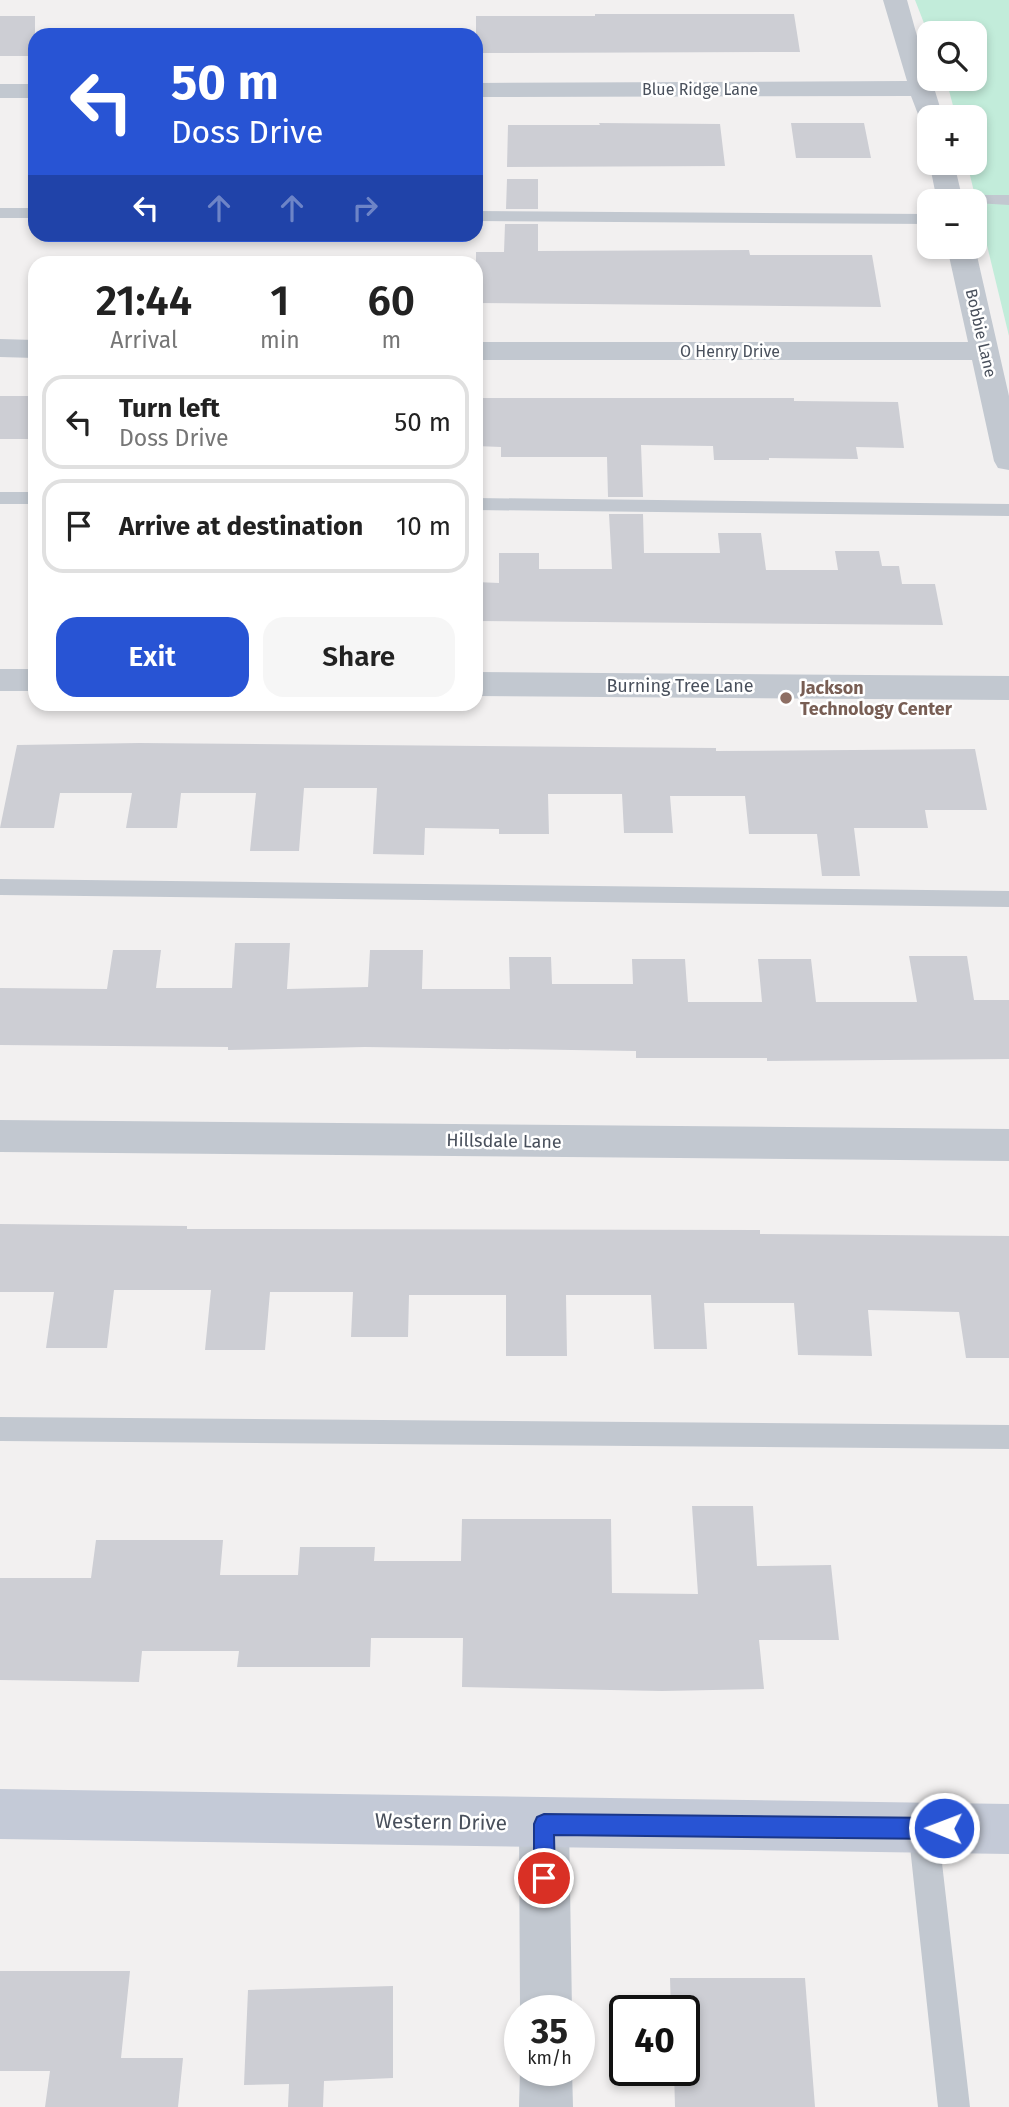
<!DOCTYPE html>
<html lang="en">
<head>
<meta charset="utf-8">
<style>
	:root { --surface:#fff; --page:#f6f6f6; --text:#222; --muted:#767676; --line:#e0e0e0; --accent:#2854d4 }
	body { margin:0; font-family:"Fira Sans",sans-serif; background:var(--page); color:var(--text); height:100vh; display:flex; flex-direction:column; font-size:26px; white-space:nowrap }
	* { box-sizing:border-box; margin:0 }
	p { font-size:23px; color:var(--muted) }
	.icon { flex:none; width:38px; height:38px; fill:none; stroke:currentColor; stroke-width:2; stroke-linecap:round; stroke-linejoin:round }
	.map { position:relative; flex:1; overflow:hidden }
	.panel { position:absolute; left:28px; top:256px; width:455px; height:455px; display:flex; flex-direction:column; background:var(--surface); border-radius:21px; box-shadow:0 4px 10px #0003 }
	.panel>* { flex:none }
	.banner { position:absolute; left:28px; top:28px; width:455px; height:214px; border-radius:21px; box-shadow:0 4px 10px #0003; background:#2854d4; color:#fff; overflow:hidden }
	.tools { position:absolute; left:917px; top:21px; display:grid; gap:14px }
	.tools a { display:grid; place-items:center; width:70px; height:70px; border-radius:14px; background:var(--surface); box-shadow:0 4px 10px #0003; font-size:35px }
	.speed { position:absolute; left:504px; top:1995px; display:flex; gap:14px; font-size:35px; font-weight:700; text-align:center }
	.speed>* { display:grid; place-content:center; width:91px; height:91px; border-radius:50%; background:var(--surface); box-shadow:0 4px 10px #0003; line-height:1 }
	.speed small { font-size:18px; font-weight:400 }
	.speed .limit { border:4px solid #111; border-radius:10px; background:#fff; color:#111 }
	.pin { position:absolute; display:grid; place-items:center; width:60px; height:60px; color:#fff; margin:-30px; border:4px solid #fff; border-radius:50%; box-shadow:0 2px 7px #0007 }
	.me { position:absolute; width:77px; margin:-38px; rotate:271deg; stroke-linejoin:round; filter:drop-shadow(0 0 5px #0008) }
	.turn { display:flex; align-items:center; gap:24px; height:147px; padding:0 28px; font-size:32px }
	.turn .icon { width:91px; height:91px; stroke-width:2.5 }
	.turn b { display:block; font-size:49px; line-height:60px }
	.lanes { display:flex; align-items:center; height:66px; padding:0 28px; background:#0003; justify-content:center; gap:35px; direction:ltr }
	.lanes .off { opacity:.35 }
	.eta { display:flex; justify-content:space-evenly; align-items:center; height:119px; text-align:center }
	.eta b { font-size:42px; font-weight:600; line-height:49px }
	.primary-button { display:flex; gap:14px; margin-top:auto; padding:14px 28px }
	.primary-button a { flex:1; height:80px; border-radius:21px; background:var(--accent); color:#fff; font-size:28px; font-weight:600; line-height:80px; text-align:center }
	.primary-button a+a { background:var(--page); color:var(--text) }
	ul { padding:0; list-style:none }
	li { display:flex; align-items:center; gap:21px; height:94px; margin:0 14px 10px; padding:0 14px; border:4px solid var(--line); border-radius:21px }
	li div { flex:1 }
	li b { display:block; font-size:26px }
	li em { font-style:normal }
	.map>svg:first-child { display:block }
</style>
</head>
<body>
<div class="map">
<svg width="1009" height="2107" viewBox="0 0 1009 2107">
	<rect width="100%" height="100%" fill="#f2f0f0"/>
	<path fill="#c2ecda" d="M 915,0 L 1009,0 L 1009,336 L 967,163 L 975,163 L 975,117 L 956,117 L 946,79 L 975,79 L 975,33 L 929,33 L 929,36 Z"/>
	<path fill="#cdced4" d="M 595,14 L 794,14 L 800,52 L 476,53 L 476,16 L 595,16 Z
		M 0,16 L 35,16 L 35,56 L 0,56 Z
		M 599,123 L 720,124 L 725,166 L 507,167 L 508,125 L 600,125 Z
		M 791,123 L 864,123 L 871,158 L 796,158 Z
		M 507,179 L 538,179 L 538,209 L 506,209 Z
		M 505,224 L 538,224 L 538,251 L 749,250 L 750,255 L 872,255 L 881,307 L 476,303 L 476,252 L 504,252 Z
		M 0,396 L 35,396 L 35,439 L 0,439 Z
		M 476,398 L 794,398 L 794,401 L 898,402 L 904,448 L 856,447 L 858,459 L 769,458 L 769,460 L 714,460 L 713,446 L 641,445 L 643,497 L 608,497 L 607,457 L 501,457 L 501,447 L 476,446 Z
		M 609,514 L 643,514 L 644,553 L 720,553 L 718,533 L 761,533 L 766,570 L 838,570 L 835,551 L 879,551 L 882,566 L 899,566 L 902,584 L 935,584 L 943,625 L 476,621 L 476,582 L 499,583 L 499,553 L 539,553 L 539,569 L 612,569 Z
		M 139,743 L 716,748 L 716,751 L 975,749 L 987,810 L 925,810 L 928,828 L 854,828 L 860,876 L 822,876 L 817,834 L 749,834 L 745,796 L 670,796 L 673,833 L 624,833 L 622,794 L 548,794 L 549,834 L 499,834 L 499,829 L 425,828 L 424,855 L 373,854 L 377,788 L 304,788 L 299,851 L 250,851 L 256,793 L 181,793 L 177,828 L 126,828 L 132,793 L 60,793 L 54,828 L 0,828 L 17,745 Z
		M 235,943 L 290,943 L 287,989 L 368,987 L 370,950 L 423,950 L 422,989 L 510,989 L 509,957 L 551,957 L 552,984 L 633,984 L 632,959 L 685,959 L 688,1002 L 762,1002 L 758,959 L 811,959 L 816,1002 L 917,1002 L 909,956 L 967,956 L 974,1000 L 1009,1000 L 1009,1059 L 767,1061 L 767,1058 L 636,1058 L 636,1051 L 365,1047 L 228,1050 L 228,1047 L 0,1045 L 0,988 L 107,989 L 113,950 L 161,950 L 156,988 L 232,988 Z
		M 0,1224 L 187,1226 L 187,1229 L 760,1230 L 760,1234 L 1009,1236 L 1009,1358 L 966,1358 L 959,1312 L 868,1310 L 872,1356 L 798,1355 L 794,1303 L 704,1303 L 707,1349 L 654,1349 L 651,1295 L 566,1295 L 567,1356 L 506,1356 L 506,1295 L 409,1295 L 408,1337 L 351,1337 L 353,1292 L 270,1292 L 265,1350 L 205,1350 L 211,1290 L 114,1290 L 107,1348 L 46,1348 L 54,1292 L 0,1292 Z
		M 692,1506 L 753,1506 L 757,1566 L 831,1565 L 839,1640 L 759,1640 L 764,1689 L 662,1691 L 462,1687 L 463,1638 L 371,1638 L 370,1667 L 237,1667 L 239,1651 L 142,1651 L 139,1682 L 0,1680 L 0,1578 L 91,1578 L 96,1540 L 223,1540 L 220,1575 L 298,1575 L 300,1547 L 375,1547 L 374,1561 L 461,1561 L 462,1519 L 611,1519 L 612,1593 L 698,1594 Z
		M 0,1971 L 130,1971 L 121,2058 L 183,2058 L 178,2107 L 45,2107 L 50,2071 L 0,2071 Z
		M 670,1978 L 805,1978 L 815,2107 L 675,2107 L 674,2070 L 684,2070 L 684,2011 L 671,2011 Z
		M 393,1986 L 393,2078 L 324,2081 L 323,2107 L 288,2107 L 289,2084 L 244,2085 L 248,1990 Z"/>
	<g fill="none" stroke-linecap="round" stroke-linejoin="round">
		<path fill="#c2c8d0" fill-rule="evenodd" d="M 950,195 L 1009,195 L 1009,205 L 943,201 L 944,197 Z
			M 0,208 L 35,208 L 35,218 L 0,218 Z
			M 476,211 L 929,214 L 929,224 L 476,221 Z
			M 0,492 L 35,492 L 35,504 L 0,504 Z
			M 476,498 L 1009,504 L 1009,516 L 476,510 Z
			M 0,879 L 1009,891 L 1009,907 L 0,895 Z
			M 0,1417 L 1009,1425 L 1009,1449 L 0,1441 Z
			M 923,1813 L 933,1818 L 938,1828 L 970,2107 L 938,2107 L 908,1828 L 913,1818 Z"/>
		<path fill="#c2c8d0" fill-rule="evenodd" d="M 883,0 L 907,0 L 929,79 L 936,88 L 935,91 L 943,117 L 929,117 L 929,124 L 921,122 L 911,96 L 476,97 L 476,83 L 907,81 Z
			M 0,84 L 35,84 L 35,98 L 0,98 Z
			M 929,161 L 954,163 L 963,201 L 937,201 Z
			M 947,247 L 975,247 L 1009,396 L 1009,470 L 998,468 L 994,461 L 972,360 L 476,360 L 476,342 L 968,342 Z
			M 0,339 L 35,340 L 35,358 L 0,357 Z
			M 0,669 L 35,669 L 35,691 L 0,691 Z
			M 476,672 L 1009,676 L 1009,700 L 476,696 Z
			M 0,1120 L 1009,1129 L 1009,1161 L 0,1152 Z
			M 544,1799 L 561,1807 L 569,1824 L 572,2011 L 520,2011 L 519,1824 L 527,1807 Z
			M 520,2070 L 572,2070 L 573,2107 L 519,2107 Z"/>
		<path fill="#c4cad7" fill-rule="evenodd" d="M 0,1789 L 1009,1804 L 1009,1854 L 0,1839 Z"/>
	</g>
	<path fill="#2854d4" stroke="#1a378a" stroke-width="2" d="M 544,1814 L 944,1818 L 952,1821 L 955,1828 L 952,1836 L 944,1839 L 554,1835 L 555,1878 L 552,1885 L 544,1888 L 537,1885 L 534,1878 L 534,1824 L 537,1817 Z"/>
	<circle fill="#8d6e63" stroke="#fff" stroke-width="2.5" cx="786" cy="698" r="7"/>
	<g text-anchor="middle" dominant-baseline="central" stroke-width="5" stroke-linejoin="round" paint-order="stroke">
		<g font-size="16" fill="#49505c" stroke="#fff">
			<text x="700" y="89">Blue Ridge Lane</text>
			<text transform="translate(981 333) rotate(77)">Bobbie Lane</text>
			<text x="730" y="351">O Henry Drive</text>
		</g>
		<g font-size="18" fill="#49505c" stroke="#fff">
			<text x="680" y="686">Burning Tree Lane</text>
			<text transform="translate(504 1141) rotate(1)">Hillsdale Lane</text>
		</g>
		<g font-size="18" font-weight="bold" fill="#785e54" stroke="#fff" text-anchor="start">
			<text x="800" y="688">Jackson<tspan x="800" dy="21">Technology Center</tspan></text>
		</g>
		<g font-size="21" fill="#49505c" stroke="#fff">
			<text transform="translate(441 1822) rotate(1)">Western Drive</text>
		</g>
	</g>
</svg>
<div class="tools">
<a><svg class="icon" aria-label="search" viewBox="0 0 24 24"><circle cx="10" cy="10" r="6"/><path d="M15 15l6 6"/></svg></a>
<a>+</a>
<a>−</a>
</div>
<div class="speed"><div>35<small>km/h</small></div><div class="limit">40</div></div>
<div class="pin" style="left:544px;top:1878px;background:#d93025"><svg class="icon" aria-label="arrive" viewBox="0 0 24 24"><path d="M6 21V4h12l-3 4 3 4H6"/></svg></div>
<svg class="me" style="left:944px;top:1828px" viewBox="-20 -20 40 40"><circle r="17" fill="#2854d4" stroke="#fff" stroke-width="3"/><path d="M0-11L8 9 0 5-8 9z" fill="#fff"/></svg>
<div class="banner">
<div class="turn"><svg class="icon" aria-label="left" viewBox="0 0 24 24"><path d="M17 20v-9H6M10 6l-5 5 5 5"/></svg><div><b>50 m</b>Doss Drive</div></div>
<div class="lanes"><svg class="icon" aria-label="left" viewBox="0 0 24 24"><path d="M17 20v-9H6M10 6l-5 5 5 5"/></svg><svg class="icon off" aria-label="ahead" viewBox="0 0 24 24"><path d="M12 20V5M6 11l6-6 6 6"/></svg><svg class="icon off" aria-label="ahead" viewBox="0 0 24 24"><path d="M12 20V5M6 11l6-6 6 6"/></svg><svg class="icon off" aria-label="right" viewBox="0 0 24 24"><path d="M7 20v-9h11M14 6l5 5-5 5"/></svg></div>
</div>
<section class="panel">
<div class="eta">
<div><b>21:44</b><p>Arrival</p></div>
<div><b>1</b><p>min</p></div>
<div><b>60</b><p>m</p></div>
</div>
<ul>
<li><svg class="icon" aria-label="left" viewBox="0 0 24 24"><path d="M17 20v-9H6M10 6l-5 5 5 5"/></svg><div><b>Turn left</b><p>Doss Drive</p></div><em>50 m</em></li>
<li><svg class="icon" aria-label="arrive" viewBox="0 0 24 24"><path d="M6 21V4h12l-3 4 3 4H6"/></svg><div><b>Arrive at destination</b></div><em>10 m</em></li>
</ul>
<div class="primary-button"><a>Exit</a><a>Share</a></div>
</section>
</div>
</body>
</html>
